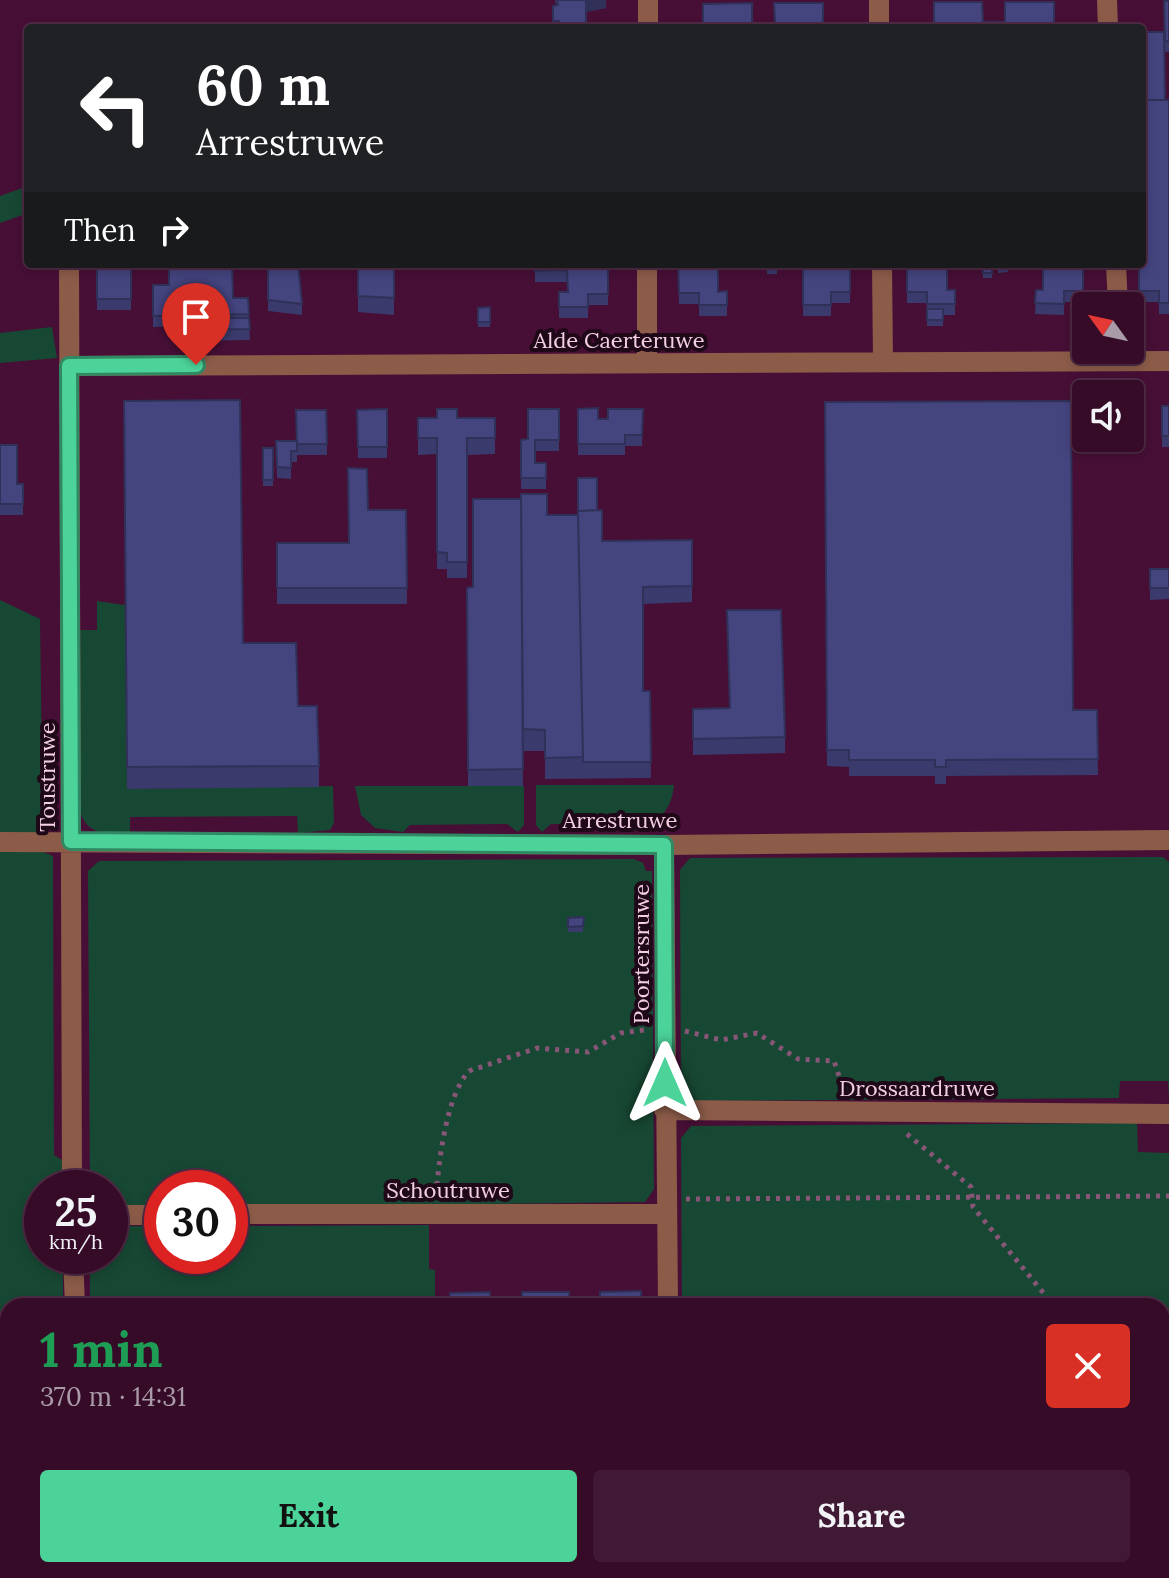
<!DOCTYPE html>
<html lang="en">
<head>
<meta charset="utf-8">
<style>
	:root { --surface:#350b28; --page:#401934; --text:#f1f3f6; --muted:#aa9ba8; --line:#4f2b45; --accent:#4cd39a }
	body { margin:0; font-family:Lora,serif; background:var(--page); color:var(--text); height:100vh; display:flex; flex-direction:column; font-size:30px; white-space:nowrap }
	* { box-sizing:border-box; margin:0 }
	p { font-size:26px; color:var(--muted) }
	.icon { flex:none; width:44px; height:44px; fill:none; stroke:currentColor; stroke-width:2; stroke-linecap:round; stroke-linejoin:round }
	.map { position:relative; flex:1; overflow:hidden }
	.details { position:absolute; left:0px; top:1298px; width:1170px; height:280px; display:flex; flex-direction:column; background:var(--surface); border-radius:24px 24px 0 0; box-shadow:0 4px 12px #0003,0 0 0 2px var(--line) }
	.details>* { flex:none }
	.hud { position:absolute; left:24px; top:24px; width:1122px; height:244px; border-radius:8px; box-shadow:0 4px 12px #0003,0 0 0 2px var(--line); background:#202124; color:#fff; overflow:hidden }
	.needle { width:52px; rotate:303deg }
	.buttons { position:absolute; left:1072px; top:292px; display:grid; gap:16px }
	.buttons a { display:grid; place-items:center; width:72px; height:72px; border-radius:8px; background:var(--surface); box-shadow:0 4px 12px #0003,0 0 0 2px var(--line); font-size:40px }
	.speed { position:absolute; left:24px; top:1170px; display:flex; gap:16px; font-size:40px; font-weight:700; text-align:center }
	.speed>* { display:grid; place-content:center; width:104px; height:104px; border-radius:50%; background:var(--surface); box-shadow:0 4px 12px #0003,0 0 0 2px var(--line); line-height:1 }
	.speed small { font-size:20px; font-weight:400 }
	.speed .limit { border:12px solid #d22; background:#fff; color:#111 }
	.pin { position:absolute; display:grid; place-items:center; width:68px; height:68px; color:#fff; margin:-82px -34px; border-radius:50% 50% 50% 0; rotate:-45deg; box-shadow:0 0 8px #0007 }
	.pin .icon { rotate:45deg }
	.me { position:absolute; width:88px; margin:-44px; rotate:0deg; stroke-linejoin:round; filter:drop-shadow(0 0 6px #0008) }
	.turn { display:flex; align-items:center; gap:28px; height:168px; padding:0 40px; font-size:36px }
	.turn .icon { width:104px; height:104px; stroke-width:2.5 }
	.turn b { display:block; font-size:56px; line-height:68px }
	.then { display:flex; align-items:center; height:76px; padding:0 40px; background:#0003; gap:16px; font-size:30px }
	.round { display:grid; place-items:center; flex:none; width:84px; height:84px; border-radius:8px; background:var(--page) }
	.headline { display:flex; align-items:center; justify-content:space-between; height:136px; padding:0 40px }
	h1 { font-size:48px; font-weight:800; line-height:60px; color:#1e9e55 }
	.primary-button { display:flex; gap:16px; margin-top:auto; padding:16px 40px }
	.primary-button a { flex:1; height:92px; border-radius:8px; background:var(--accent); color:#111; font-size:32px; font-weight:800; line-height:92px; text-align:center }
	.primary-button a+a { background:var(--page); color:var(--text) }
	.map>svg:first-child { display:block }
</style>
</head>
<body>
<div class="map">
<svg width="1169" height="1578" viewBox="0 0 1169 1578">
	<rect width="100%" height="100%" fill="#470f36"/>
	<path fill="#174833" d="M 28,186 L 28,213 L 0,223 L 0,196 Z
		M 52,327 L 57,358 L 0,363 L 0,333 Z
		M 0,600 L 40,619 L 43,836 L 0,836 Z
		M 97,601 L 125,605 L 127,789 L 333,786 L 334,823 L 330,830 L 298,833 L 297,816 L 130,817 L 130,834 C 108,834 87,836 80,811 L 78,630 L 97,630 Z
		M 536,785 L 674,785 C 672,809 657,828 632,831 L 625,824 L 551,824 L 542,832 L 536,825 Z
		M 355,786 L 524,786 L 524,825 L 518,832 L 507,824 L 410,825 L 403,832 L 375,828 L 361,815 Z
		M 0,851 L 41,851 L 53,856 L 54,1155 L 62,1160 L 62,1188 L 42,1188 L 42,1256 L 63,1256 L 63,1306 L 8,1306 L 8,1570 L 65,1570 L 65,1578 L 0,1578 Z
		M 1163,857 L 1169,862 L 1169,1097 L 1168,1081 L 1120,1081 L 1119,1098 L 692,1101 L 681,1097 L 680,870 L 690,858 Z
		M 634,859 L 643,863 L 646,871 L 652,871 L 654,1189 L 645,1202 L 230,1207 L 230,1188 L 162,1188 L 162,1207 L 110,1207 L 110,1188 L 90,1188 L 88,871 L 99,861 Z
		M 1137,1123 L 1138,1152 L 1169,1153 L 1169,1474 L 1162,1475 L 1162,1306 L 682,1306 L 681,1138 L 691,1126 Z
		M 429,1225 L 429,1269 L 435,1270 L 435,1306 L 90,1306 L 90,1256 L 110,1256 L 110,1226 L 162,1226 L 162,1256 L 230,1256 L 230,1226 Z"/>
	<g fill="none" stroke-linecap="round" stroke-linejoin="round">
		<path stroke="#875676" stroke-width="5" stroke-dasharray="4 6" stroke-linecap="butt" d="M 685,1031 L 721,1040 L 757,1033 L 798,1059 L 834,1061 L 844,1091
			M 907,1134 L 971,1187 L 973,1207 L 1054,1306
			M 436,1195 C 439,1161 446,1096 469,1071 L 537,1048 L 588,1052 L 621,1033 L 644,1030
			M 686,1199 L 1169,1196
			M 1162,1438 L 1169,1447
			M 523,1570 L 523,1578
			M 859,1570 L 859,1578
			M 1007,1570 L 1007,1578"/>
		<path stroke="#8d5c49" stroke-width="20" d="M 879,0 L 879,28
			M 1107,0 L 1108,28
			M 648,28 L 648,0
			M 69,264 L 72,1188
			M 882,264 L 883,362
			M 1116,264 L 1118,306
			M 647,363 L 647,264
			M 69,366 L 1169,361
			M 0,842 L 664,845 L 1169,840
			M 664,845 L 668,1306
			M 664,1110 L 1169,1114
			M 230,1214 L 666,1214
			M 110,1215 L 162,1215
			M 73,1256 L 75,1306
			M 1162,1497 L 1169,1497
			M 75,1570 L 75,1578
			M 458,1570 L 458,1578
			M 695,1570 L 695,1578"/>
	</g>
	<path fill="#3a3a6d" d="M 555,0 L 606,0 L 606,8 L 586,12 L 586,28 L 553,28 L 553,6 L 556,5 Z
		M 1164,1 L 1169,1 L 1169,52 L 1165,52 Z
		M 1165,100 L 1169,100 L 1169,314 L 1159,314 L 1159,302 L 1139,302 L 1139,264 Z
		M 131,264 L 131,310 L 97,310 L 97,267 L 122,268 Z
		M 242,264 L 264,264 L 264,268 L 242,269 Z
		M 268,264 L 302,304 L 302,315 L 268,311 Z
		M 535,264 L 608,264 L 608,305 L 588,305 L 588,318 L 559,318 L 559,292 L 568,292 L 567,282 L 535,282 Z
		M 678,264 L 718,292 L 727,291 L 727,316 L 699,316 L 699,304 L 679,304 Z
		M 767,264 L 777,264 L 777,274 L 767,274 Z
		M 850,264 L 850,303 L 831,303 L 831,316 L 803,316 L 803,268 Z
		M 907,264 L 947,290 L 955,290 L 955,315 L 943,315 L 943,326 L 927,326 L 927,303 L 907,303 Z
		M 983,264 L 992,264 L 992,278 L 983,278 Z
		M 998,264 L 1008,264 L 1008,272 L 998,273 Z
		M 1083,264 L 1083,302 L 1064,302 L 1064,315 L 1035,314 L 1036,290 L 1043,290 Z
		M 358,265 L 394,265 L 394,315 L 358,312 Z
		M 153,285 L 233,298 L 248,298 L 250,340 L 184,341 L 184,326 L 153,327 Z
		M 490,307 L 490,327 L 478,327 L 478,308 Z
		M 124,401 L 243,643 L 298,706 L 319,766 L 319,787 L 127,789 Z
		M 825,402 L 1073,710 L 1097,710 L 1098,775 L 946,776 L 946,784 L 935,784 L 935,776 L 849,776 L 849,767 L 827,766 Z
		M 1162,406 L 1169,406 L 1169,447 L 1162,447 Z
		M 387,409 L 387,458 L 358,458 L 357,410 Z
		M 559,409 L 559,451 L 535,451 L 535,463 L 546,463 L 546,489 L 521,489 L 521,440 L 528,439 Z
		M 578,409 L 598,419 L 608,419 L 643,409 L 642,446 L 625,446 L 625,455 L 578,455 Z
		M 326,410 L 327,455 L 297,455 L 297,462 L 291,462 L 291,479 L 277,478 L 276,441 L 296,441 Z
		M 418,418 L 495,418 L 495,454 L 467,455 L 467,578 L 447,578 L 447,569 L 437,569 L 437,454 L 418,455 Z
		M 0,445 L 17,484 L 23,484 L 23,515 L 0,515 Z
		M 263,448 L 273,448 L 273,486 L 263,486 Z
		M 368,510 L 406,510 L 407,604 L 277,604 L 277,543 L 349,543 Z
		M 597,510 L 602,541 L 692,540 L 692,602 L 643,604 L 643,691 L 650,691 L 651,778 L 545,779 L 545,751 L 523,751 L 522,683 L 523,786 L 468,786 L 467,588 L 473,587 L 547,515 L 578,515 Z
		M 1150,569 L 1169,569 L 1169,599 L 1150,600 Z
		M 729,708 L 785,737 L 785,753 L 693,755 L 693,709 Z
		M 584,917 L 583,932 L 568,932 L 568,918 Z
		M 484,1570 L 515,1570 L 515,1577 L 504,1577 Z
		M 528,1570 L 669,1570 L 669,1578 L 528,1578 Z
		M 714,1570 L 855,1570 L 855,1578 L 714,1578 Z
		M 863,1570 L 1004,1570 L 1004,1578 L 863,1578 Z
		M 1011,1570 L 1152,1570 L 1152,1578 L 1011,1578 Z"/>
	<path fill="#303059" d="M 589,0 L 606,0 L 606,8 L 586,12 L 586,1 Z"/>
	<path fill="#44447f" stroke="#303059" stroke-width="2" d="M 557,0 L 589,0 L 586,1 L 586,28 L 558,28 L 559,21 L 553,21 L 553,6 L 558,5 Z
		M 1164,1 L 1169,1 L 1169,41 L 1165,41 Z
		M 934,2 L 982,2 L 983,22 L 1005,22 L 1005,2 L 1054,2 L 1054,28 L 934,28 Z
		M 752,3 L 752,23 L 775,23 L 774,3 L 823,3 L 823,28 L 691,28 L 691,24 L 703,24 L 703,4 Z
		M 1142,32 L 1164,32 L 1165,100 L 1142,100 Z
		M 1142,100 L 1169,100 L 1169,303 L 1159,303 L 1159,291 L 1139,291 L 1139,264 L 1142,264 Z
		M 122,264 L 131,264 L 131,299 L 97,299 L 97,267 L 122,268 Z
		M 169,264 L 232,264 L 233,298 L 248,298 L 249,314 L 153,316 L 153,285 L 169,285 Z
		M 268,264 L 298,264 L 302,304 L 268,300 Z
		M 535,264 L 608,264 L 608,294 L 588,294 L 588,307 L 559,307 L 559,292 L 568,292 L 567,270 L 535,271 Z
		M 678,264 L 718,264 L 718,292 L 727,291 L 727,305 L 699,305 L 699,293 L 679,293 Z
		M 767,264 L 777,264 L 777,268 L 767,268 Z
		M 811,264 L 850,264 L 850,292 L 831,292 L 831,305 L 803,305 L 803,268 L 811,268 Z
		M 907,264 L 947,264 L 947,290 L 955,290 L 955,304 L 927,304 L 927,292 L 907,292 Z
		M 983,264 L 992,264 L 992,273 L 983,273 Z
		M 998,264 L 1008,264 L 1008,267 L 998,267 Z
		M 1043,264 L 1083,264 L 1083,291 L 1064,291 L 1064,304 L 1035,303 L 1036,290 L 1043,290 Z
		M 358,265 L 394,265 L 394,298 L 358,296 Z
		M 490,307 L 490,322 L 478,322 L 478,308 Z
		M 927,309 L 943,309 L 943,320 L 927,320 Z
		M 184,318 L 249,318 L 250,329 L 184,330 Z
		M 240,400 L 243,643 L 296,643 L 298,706 L 317,706 L 319,766 L 127,767 L 124,401 Z
		M 1071,401 L 1073,710 L 1097,710 L 1098,759 L 946,760 L 946,767 L 935,767 L 935,760 L 849,760 L 849,750 L 827,750 L 825,402 Z
		M 1162,406 L 1169,406 L 1169,436 L 1162,436 Z
		M 598,408 L 598,419 L 608,419 L 608,409 L 643,409 L 642,435 L 625,435 L 625,444 L 578,444 L 578,409 Z
		M 387,409 L 387,447 L 358,447 L 357,410 Z
		M 437,409 L 457,409 L 457,418 L 495,418 L 495,438 L 467,438 L 467,562 L 447,562 L 447,553 L 437,552 L 437,438 L 418,438 L 418,418 L 437,418 Z
		M 528,409 L 559,409 L 559,440 L 535,440 L 535,463 L 546,463 L 546,478 L 521,478 L 521,440 L 528,439 Z
		M 296,410 L 326,410 L 327,444 L 297,444 Z
		M 276,441 L 297,441 L 297,451 L 291,451 L 291,468 L 277,467 Z
		M 0,445 L 17,445 L 17,484 L 23,484 L 23,504 L 0,504 Z
		M 263,448 L 273,448 L 273,480 L 263,480 Z
		M 348,468 L 367,469 L 368,510 L 406,510 L 407,588 L 277,588 L 277,543 L 349,543 Z
		M 578,478 L 597,478 L 597,510 L 578,511 L 578,516 Z
		M 521,494 L 547,494 L 547,515 L 578,515 L 583,757 L 545,758 L 545,730 L 523,729 Z
		M 473,499 L 521,499 L 523,769 L 468,770 L 467,588 L 473,587 Z
		M 602,510 L 602,541 L 692,540 L 692,586 L 643,587 L 643,691 L 650,691 L 651,762 L 583,762 L 578,511 Z
		M 1150,569 L 1169,569 L 1169,588 L 1150,588 Z
		M 727,610 L 781,610 L 785,737 L 693,739 L 693,709 L 730,708 Z
		M 584,917 L 583,926 L 568,927 L 568,918 Z
		M 641,1291 L 641,1306 L 600,1306 L 600,1292 Z
		M 490,1292 L 490,1306 L 450,1306 L 450,1293 Z
		M 522,1292 L 569,1292 L 569,1306 L 522,1306 Z
		M 134,1570 L 411,1570 L 411,1578 L 134,1578 Z
		M 484,1570 L 504,1570 L 504,1578 L 483,1578 Z
		M 528,1570 L 669,1570 L 669,1574 L 657,1574 L 657,1578 L 622,1578 L 622,1574 L 613,1574 L 613,1578 L 588,1578 L 588,1574 L 562,1574 L 562,1578 L 553,1578 L 552,1574 L 528,1575 Z
		M 714,1570 L 855,1570 L 855,1573 L 714,1574 Z
		M 863,1570 L 1004,1570 L 1004,1572 L 863,1572 Z
		M 1011,1570 L 1152,1570 L 1152,1571 L 1011,1572 Z"/>
	<g fill="none" stroke-linecap="round" stroke-linejoin="round">
		<g stroke="#318964" stroke-width="20">
			<path id="route" d="M 196,365 L 69,366 L 71,841 L 664,845 L 665,1083"/>
		</g>
		<use href="#route" stroke="#4cd39a" stroke-width="14"/>
	</g>
	<g text-anchor="middle" dominant-baseline="central" stroke-width="8" stroke-linejoin="round" paint-order="stroke">
		<g font-size="22" fill="#f3cfe4" stroke="#1f0818">
			<text x="619" y="340">Alde Caerteruwe</text>
			<text transform="translate(47 777) rotate(-90)">Toustruwe</text>
			<text x="620" y="820">Arrestruwe</text>
			<text transform="translate(641 954) rotate(-90)">Poortersruwe</text>
			<text x="917" y="1088">Drossaardruwe</text>
			<text x="448" y="1190">Schoutruwe</text>
		</g>
	</g>
</svg>
<div class="buttons">
<a><svg class="needle" viewBox="-14 -14 28 28"><path d="M0-13l5 13h-10z" fill="#e53935"/><path d="M0 13l5-13h-10z" fill="#aa9ba8"/></svg></a>
<a><svg class="icon" aria-label="sound" viewBox="0 0 24 24"><path d="M4 9h4l5-4v14l-5-4H4zM17 9q2 3 0 6"/></svg></a>
</div>
<div class="speed"><div>25<small>km/h</small></div><div class="limit">30</div></div>
<div class="pin" style="left:196px;top:365px;background:#d93025"><svg class="icon" aria-label="arrive" viewBox="0 0 24 24"><path d="M6 21V4h12l-3 4 3 4H6"/></svg></div>
<svg class="me" style="left:665px;top:1083px" viewBox="-20 -20 40 40"><path d="M0-17L14 15 0 8-14 15z" fill="#4cd39a" stroke="#fff" stroke-width="4"/></svg>
<div class="hud">
<div class="turn"><svg class="icon" aria-label="left" viewBox="0 0 24 24"><path d="M17 20v-9H6M10 6l-5 5 5 5"/></svg><div><b>60 m</b>Arrestruwe</div></div>
<div class="then">Then<svg class="icon" aria-label="right" viewBox="0 0 24 24"><path d="M7 20v-9h11M14 6l5 5-5 5"/></svg></div>
</div>
<section class="details">
<div class="headline"><div><h1>1 min</h1><p>370 m · 14:31</p></div><a class="round" style="background:#d93025;color:#fff"><svg class="icon" aria-label="close" viewBox="0 0 24 24"><path d="M6 6l12 12M18 6L6 18"/></svg></a></div>
<div class="primary-button"><a>Exit</a><a>Share</a></div>
</section>
</div>
</body>
</html>
